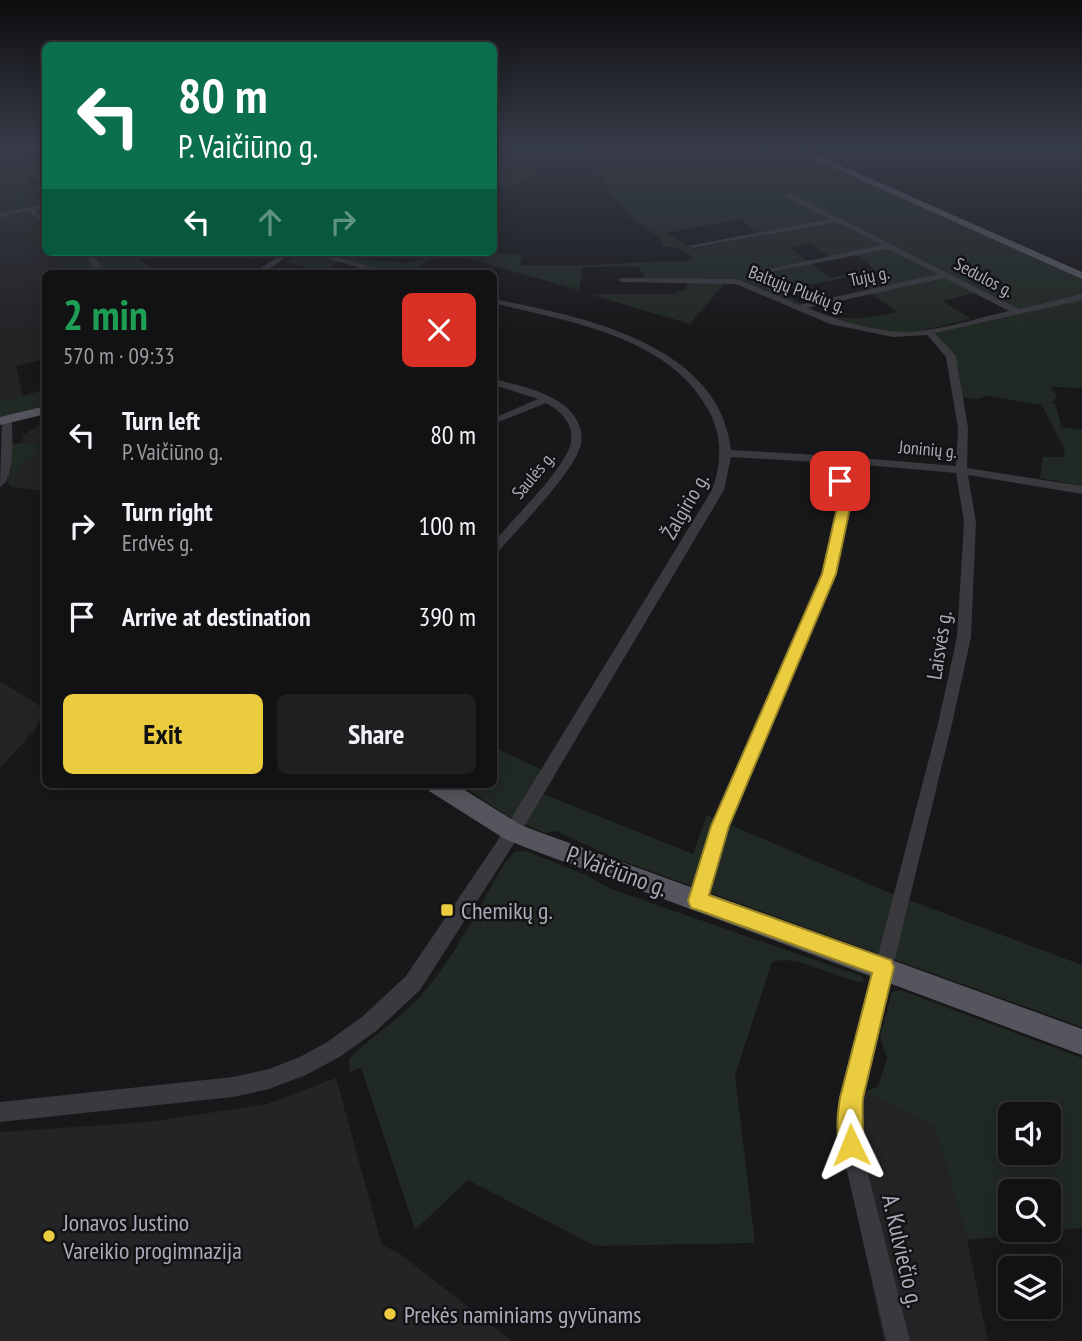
<!DOCTYPE html>
<html lang="en">
<head>
<meta charset="utf-8">
<style>
	:root { --surface:#121113; --page:#1f1f21; --text:#f1f3f6; --muted:#9c9da0; --line:#313133; --accent:#eacc3e }
	body { margin:0; font-family:"PT Sans Narrow",sans-serif; background:var(--page); color:var(--text); height:100vh; display:flex; flex-direction:column; font-size:26px; white-space:nowrap }
	* { box-sizing:border-box; margin:0 }
	p { font-size:23px; color:var(--muted) }
	.icon { flex:none; width:38px; height:38px; fill:none; stroke:currentColor; stroke-width:2; stroke-linecap:round; stroke-linejoin:round }
	.map { position:relative; flex:1; overflow:hidden }
	.drawer { position:absolute; left:42px; top:270px; width:455px; height:518px; display:flex; flex-direction:column; background:var(--surface); border-radius:10px; box-shadow:0 4px 18px #0003,0 0 0 2px var(--line) }
	.drawer>* { flex:none }
	.top-card { position:absolute; left:42px; top:42px; width:455px; height:214px; border-radius:10px; box-shadow:0 4px 18px #0003,0 0 0 2px var(--line); background:#0b6e4f; color:#fff; overflow:hidden }
	.controls { position:absolute; left:998px; top:1102px; display:grid; gap:14px }
	.controls a { display:grid; place-items:center; width:63px; height:63px; border-radius:10px; background:var(--surface); box-shadow:0 4px 18px #0003,0 0 0 2px var(--line); font-size:35px }
	.pin { position:absolute; display:grid; place-items:center; width:60px; height:60px; color:#fff; margin:-30px; border-radius:14px; box-shadow:0 4px 10px #0006 }
	.me { position:absolute; width:77px; margin:-38px; rotate:358deg; stroke-linejoin:round; filter:drop-shadow(0 0 5px #0008) }
	.turn { display:flex; align-items:center; gap:24px; height:147px; padding:0 21px; font-size:32px }
	.turn .icon { width:91px; height:91px; stroke-width:2.5 }
	.turn b { display:block; font-size:49px; line-height:60px }
	.lanes { display:flex; align-items:center; height:66px; padding:0 21px; background:#0003; justify-content:center; gap:35px; direction:ltr }
	.lanes .off { opacity:.35 }
	.round { display:grid; place-items:center; flex:none; width:74px; height:74px; border-radius:10px; background:var(--page) }
	.overview { display:flex; align-items:center; justify-content:space-between; height:119px; padding:0 21px }
	h1 { font-size:42px; font-weight:700; line-height:52px; color:#1e9e55 }
	.cta { display:flex; gap:14px; margin-top:auto; padding:14px 21px }
	.cta a { flex:1; height:80px; border-radius:10px; background:var(--accent); color:#111; font-size:28px; font-weight:700; line-height:80px; text-align:center }
	.cta a+a { background:var(--page); color:var(--text) }
	ul { padding:0; list-style:none }
	li { display:flex; align-items:center; gap:21px; height:91px; padding:0 21px }
	li div { flex:1 }
	li b { display:block; font-size:26px }
	li em { font-style:normal }
	.map>svg:first-child { display:block }
</style>
</head>
<body>
<div class="map">
<svg width="1082" height="1341" viewBox="0 0 1082 1341">
	<rect width="100%" height="100%" fill="#181719"/>
	<path fill="#242326" d="M 24,177 L 36,187 L 3,196 L 16,206 L 0,211 L 0,183 Z
		M 7,223 L 55,256 L 70,273 L 46,273 L 45,359 L 16,366 L 23,395 L 0,401 L 0,224 Z
		M 45,421 L 45,491 L 12,487 L 20,466 L 44,449 L 31,442 L 23,443 L 23,435 Z
		M 0,681 L 45,709 L 34,731 L 0,768 Z
		M 336,1078 L 382,1245 L 399,1253 L 512,1341 L 0,1341 L 0,1132 L 148,1122 L 267,1104 Z
		M 866,1092 L 935,1128 L 967,1240 L 988,1341 L 884,1341 L 836,1115 Z"/>
	<path fill="#212924" fill-rule="evenodd" d="M 0,146 L 45,146 L 45,250 L 7,223 L 0,224 L 0,211 L 15,206 L 3,196 L 35,188 L 33,185 L 40,183 L 31,176 L 0,183 Z
		M 583,146 L 784,146 L 1082,277 L 1082,296 L 1010,311 L 974,293 L 943,301 L 971,319 C 946,325 921,332 896,332 C 843,332 791,302 743,281 L 732,279 L 725,283 L 690,324 L 589,294 L 671,294 L 687,289 L 686,282 L 644,281 L 644,275 L 638,267 L 583,267 L 579,290 L 444,252 L 522,254 L 520,265 C 576,267 630,262 686,261 L 692,257 L 678,248 L 661,246 L 662,239 L 630,217 L 586,158 ZM 740,219 L 760,236 L 693,249 L 667,233 ZM 809,243 L 830,257 L 853,252 L 874,269 L 831,278 L 790,248 ZM 848,277 L 897,312 C 847,323 824,321 781,291 Z
		M 531,153 L 545,156 L 546,160 L 539,166 L 539,173 L 512,186 L 494,185 L 494,156 Z
		M 49,252 L 137,252 L 133,253 L 156,273 L 70,273 Z
		M 300,252 L 358,252 L 356,255 L 359,259 L 407,263 L 442,252 L 410,273 L 378,273 L 339,262 L 323,272 L 285,262 Z
		M 1082,299 L 1082,388 L 1051,387 L 1057,397 L 1052,403 L 1056,405 L 1061,427 L 1082,430 L 1082,486 L 1040,478 L 1043,457 L 1063,457 L 1065,450 L 1042,405 L 988,396 L 976,399 L 961,397 C 961,365 957,357 936,334 L 940,331 Z
		M 45,390 L 45,407 L 0,418 L 0,401 Z
		M 31,442 L 44,449 L 20,466 L 13,485 L 9,485 L 9,482 L 6,482 L 11,468 L 12,444 Z
		M 494,747 L 555,776 L 544,794 L 693,854 L 707,815 L 893,894 L 1082,965 L 1082,1027 L 617,859 L 556,831 L 545,833 L 529,826 L 506,815 L 459,784 L 494,784 Z
		M 526,851 L 586,875 L 611,889 L 861,976 L 865,982 C 835,981 801,953 772,962 L 735,1075 L 755,1243 L 595,1246 L 468,1180 L 415,1230 L 361,1068 L 350,1072 L 349,1059 C 370,1037 397,1021 418,999 C 454,959 478,908 505,862 L 515,852 Z
		M 900,990 L 1082,1058 L 1082,1228 L 967,1240 L 935,1128 L 866,1092 L 878,1086 L 887,1058 L 880,1037 L 892,992 ZM 1010,1115 L 1048,1115 L 1048,1153 L 1010,1153 ZM 1010,1192 L 1048,1192 L 1048,1230 L 1010,1230 Z"/>
	<g fill="none" stroke-linecap="round" stroke-linejoin="round">
		<path fill="#39393e" fill-rule="evenodd" d="M 787,192 L 1019,309 L 1082,294 L 1082,300 L 935,333 L 956,356 L 968,428 L 967,468 L 1082,486 L 1082,494 L 968,475 L 976,522 L 971,637 L 952,724 L 861,1098 L 859,1119 L 861,1145 L 910,1341 L 886,1341 L 841,1145 L 839,1119 L 841,1098 L 938,724 L 957,637 L 964,522 L 956,473 L 843,463 L 850,503 L 835,574 L 728,826 L 704,907 L 698,909 L 692,907 L 689,901 L 712,826 L 823,574 L 838,503 L 832,463 L 731,457 L 724,490 L 510,850 L 420,990 L 376,1031 L 341,1056 L 306,1075 L 269,1089 L 233,1097 L 0,1122 L 0,1102 L 233,1077 L 269,1069 L 300,1057 L 327,1042 L 362,1017 L 406,976 L 498,840 L 712,490 C 722,463 722,438 710,413 C 671,336 569,322 494,303 L 494,299 C 579,316 720,343 731,450 L 837,456 L 956,466 L 958,428 L 946,357 L 927,335 L 893,337 L 830,324 L 736,284 L 622,282 L 618,280 L 622,278 L 737,279 L 799,305 L 938,274 L 888,249 L 760,274 L 756,272 L 882,245 L 837,222 L 692,248 L 688,246 L 830,219 L 784,196 ZM 945,278 L 1009,311 C 972,319 930,335 891,331 C 862,328 834,319 807,308 Z
			M 46,203 L 46,207 L 34,210 L 46,220 L 46,226 L 27,211 L 0,217 L 0,213 Z
			M 83,252 L 91,252 L 105,273 L 97,273 Z
			M 285,252 L 295,252 L 263,273 L 253,273 Z
			M 305,252 L 318,252 L 392,273 L 379,273 Z
			M 494,379 C 517,385 546,391 565,406 C 576,415 584,430 581,444 C 574,473 519,527 498,552 L 494,553 L 494,542 C 512,519 566,469 571,442 C 574,424 561,411 546,403 L 494,424 L 494,418 L 538,399 L 494,385 Z
			M 7,417 L 12,420 C 12,437 16,478 0,487 L 2,420 Z"/>
		<path fill="#55555d" fill-rule="evenodd" d="M 785,146 L 797,146 L 1082,272 L 1082,279 Z
			M 46,406 L 46,414 L 0,425 L 0,417 Z
			M 426,784 L 455,784 L 521,825 L 539,832 L 1082,1029 L 1082,1055 L 527,848 L 505,839 L 429,791 Z"/>
	</g>
	<linearGradient id="sky" x2="0" y2="1"><stop stop-color="#0d0d0e"/><stop offset="0.44" stop-color="#373c49"/><stop offset="1" stop-color="#373c49" stop-opacity="0"/></linearGradient>
	<rect width="1082" height="334" fill="url(#sky)"/>
	<path fill="#eacc3e" stroke="#988528" stroke-width="2" d="M 840,477 L 847,481 L 851,503 L 836,574 L 729,826 L 709,895 L 891,960 L 894,967 L 863,1098 C 861,1116 866,1138 859,1153 L 851,1157 L 843,1153 C 835,1136 837,1117 840,1098 L 872,973 L 698,910 L 691,908 L 688,901 L 711,826 L 822,574 L 838,503 L 834,481 Z"/>
	<g fill="#eacc3e" stroke="#131214" stroke-width="2.5">
		<rect x="440" y="903" width="14" height="14" rx="3.5"/>
		<circle cx="49" cy="1236" r="7"/>
		<circle cx="390" cy="1314" r="7"/>
	</g>
	<g text-anchor="middle" dominant-baseline="central" stroke-width="5" stroke-linejoin="round" paint-order="stroke">
		<g font-size="18" fill="#aaacb9" stroke="#131214">
			<text transform="translate(869 276) rotate(-12)">Tujų g.</text>
			<text transform="translate(984 277) rotate(28)">Sedulos g.</text>
			<text transform="translate(797 289) rotate(21)">Baltųjų Plukių g.</text>
			<text transform="translate(928 449) rotate(5)">Joninių g.</text>
			<text transform="translate(533 475) rotate(-50)">Saulės g.</text>
		</g>
		<g font-size="21" fill="#aaacb9" stroke="#131214">
			<text transform="translate(685 506) rotate(-60)">Žalgirio g.</text>
			<text transform="translate(939 645) rotate(-81)">Laisvės g.</text>
		</g>
		<g font-size="24" fill="#aaacb9" stroke="#131214">
			<text transform="translate(617 871) rotate(20)">P. Vaičiūno g.</text>
			<text transform="translate(903 1251) rotate(77)">A. Kulviečio g.</text>
		</g>
		<g font-size="24" fill="#aaacb9" stroke="#131214" text-anchor="start">
			<text x="461" y="910">Chemikų g.</text>
			<text x="63" y="1222">Jonavos Justino<tspan x="63" dy="28">Vareikio progimnazija</tspan></text>
			<text x="404" y="1314">Prekės naminiams gyvūnams</text>
		</g>
	</g>
</svg>
<div class="controls">
<a><svg class="icon" aria-label="sound" viewBox="0 0 24 24"><path d="M4 9h4l5-4v14l-5-4H4zM17 9q2 3 0 6"/></svg></a>
<a><svg class="icon" aria-label="search" viewBox="0 0 24 24"><circle cx="10" cy="10" r="6"/><path d="M15 15l6 6"/></svg></a>
<a><svg class="icon" aria-label="layers" viewBox="0 0 24 24"><path d="M12 4l9 5-9 5-9-5zM3 14l9 5 9-5"/></svg></a>
</div>
<div class="pin" style="left:840px;top:481px;background:#d93025"><svg class="icon" aria-label="arrive" viewBox="0 0 24 24"><path d="M6 21V4h12l-3 4 3 4H6"/></svg></div>
<svg class="me" style="left:851px;top:1145px" viewBox="-20 -20 40 40"><path d="M0-17L14 15 0 8-14 15z" fill="#eacc3e" stroke="#fff" stroke-width="4"/></svg>
<div class="top-card">
<div class="turn"><svg class="icon" aria-label="left" viewBox="0 0 24 24"><path d="M17 20v-9H6M10 6l-5 5 5 5"/></svg><div><b>80 m</b>P. Vaičiūno g.</div></div>
<div class="lanes"><svg class="icon" aria-label="left" viewBox="0 0 24 24"><path d="M17 20v-9H6M10 6l-5 5 5 5"/></svg><svg class="icon off" aria-label="ahead" viewBox="0 0 24 24"><path d="M12 20V5M6 11l6-6 6 6"/></svg><svg class="icon off" aria-label="right" viewBox="0 0 24 24"><path d="M7 20v-9h11M14 6l5 5-5 5"/></svg></div>
</div>
<section class="drawer">
<div class="overview"><div><h1>2 min</h1><p>570 m · 09:33</p></div><a class="round" style="background:#d93025;color:#fff"><svg class="icon" aria-label="close" viewBox="0 0 24 24"><path d="M6 6l12 12M18 6L6 18"/></svg></a></div>
<ul>
<li><svg class="icon" aria-label="left" viewBox="0 0 24 24"><path d="M17 20v-9H6M10 6l-5 5 5 5"/></svg><div><b>Turn left</b><p>P. Vaičiūno g.</p></div><em>80 m</em></li>
<li><svg class="icon" aria-label="right" viewBox="0 0 24 24"><path d="M7 20v-9h11M14 6l5 5-5 5"/></svg><div><b>Turn right</b><p>Erdvės g.</p></div><em>100 m</em></li>
<li><svg class="icon" aria-label="arrive" viewBox="0 0 24 24"><path d="M6 21V4h12l-3 4 3 4H6"/></svg><div><b>Arrive at destination</b></div><em>390 m</em></li>
</ul>
<div class="cta"><a>Exit</a><a>Share</a></div>
</section>
</div>
</body>
</html>
